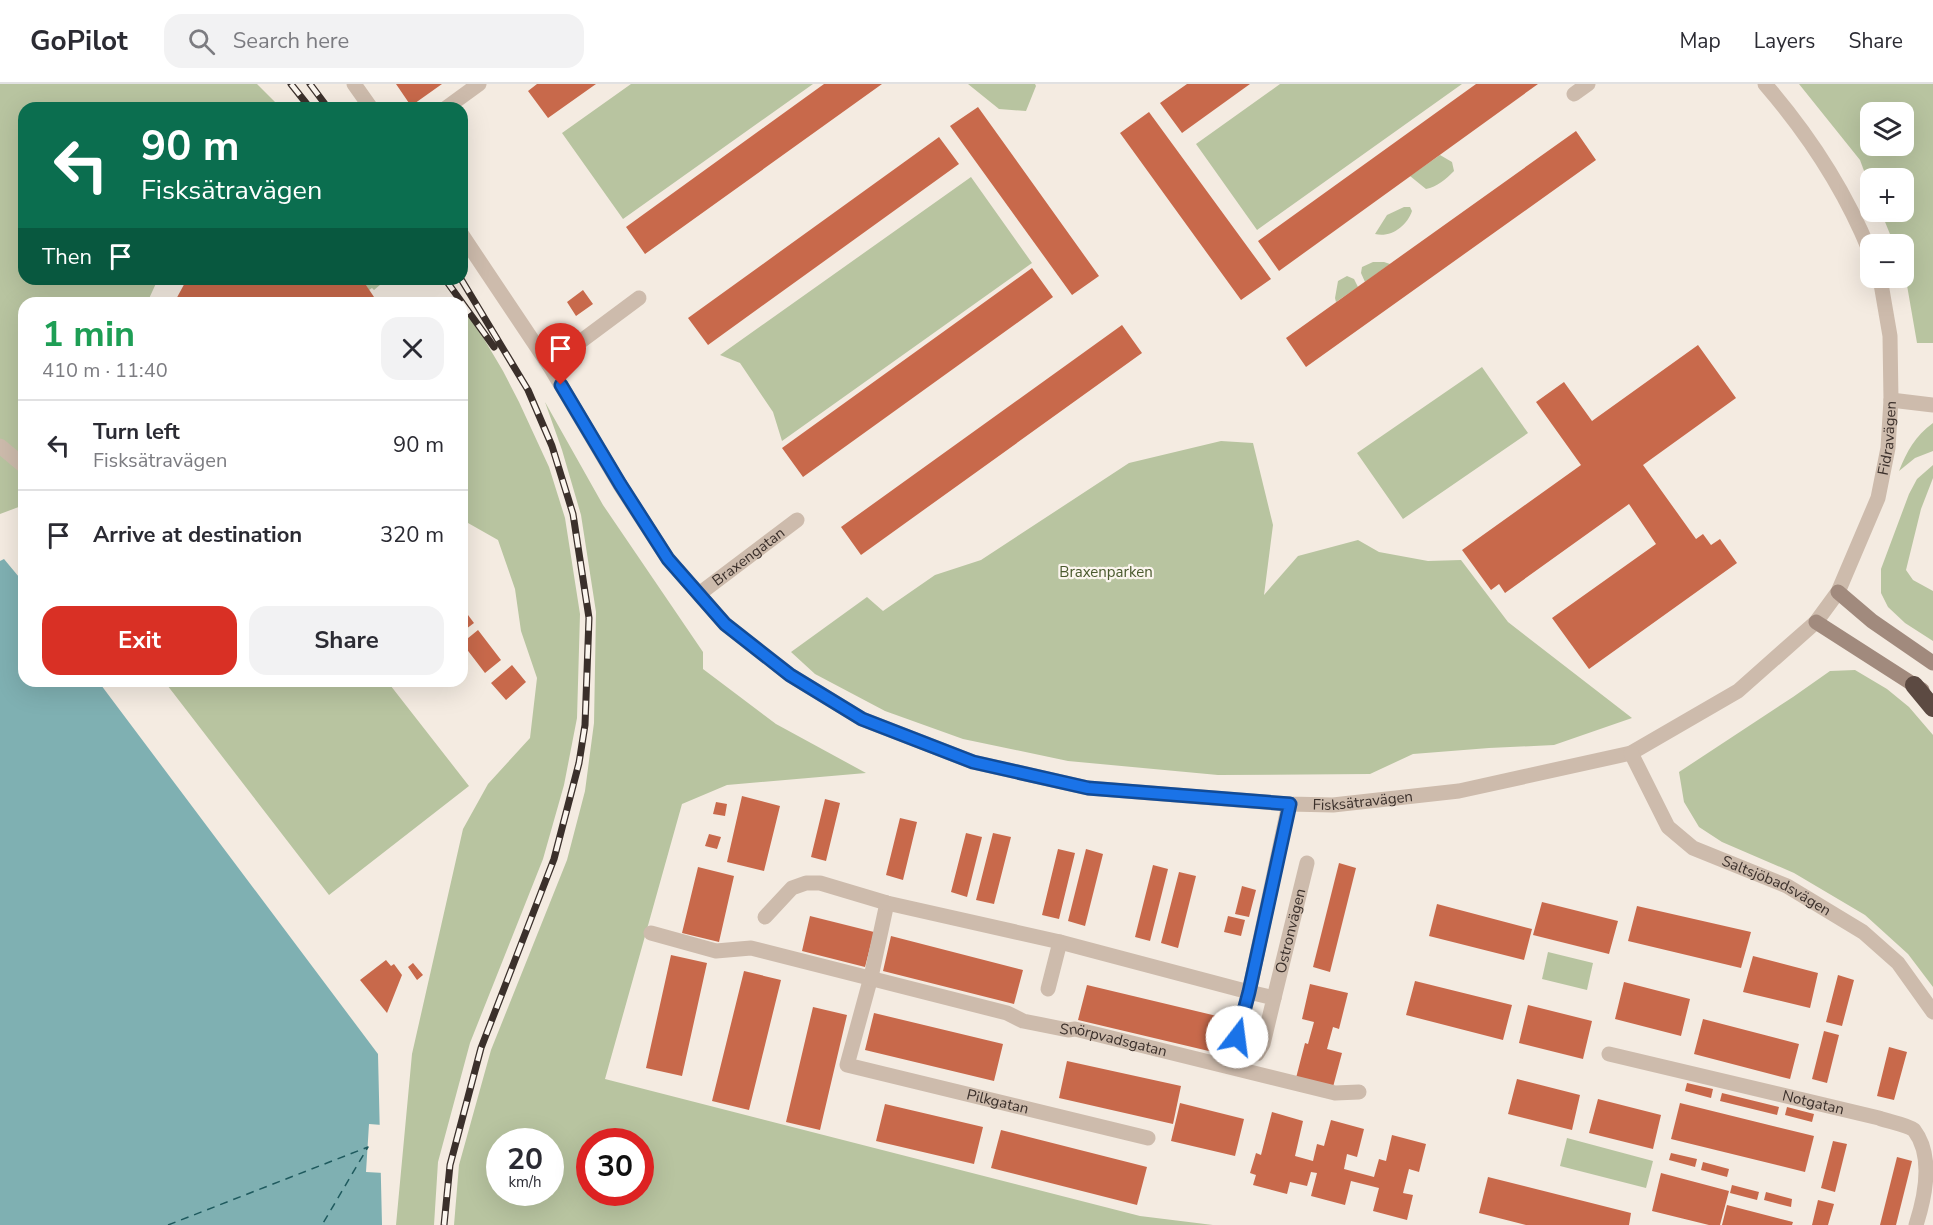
<!DOCTYPE html>
<html lang="en">
<head>
<meta charset="utf-8">
<style>
	:root { --surface:#fff; --page:#f2f2f3; --text:#2b2b33; --muted:#7c7c81; --line:#e1e1e2; --accent:#d93025 }
	body { margin:0; font-family:"Nunito Sans",sans-serif; background:var(--page); color:var(--text); height:100vh; display:flex; flex-direction:column; font-size:22px; white-space:nowrap }
	* { box-sizing:border-box; margin:0 }
	p { font-size:20px; color:var(--muted) }
	.icon { flex:none; width:33px; height:33px; fill:none; stroke:currentColor; stroke-width:2; stroke-linecap:round; stroke-linejoin:round }
	.map { position:relative; flex:1; overflow:hidden }
	.sheet { position:absolute; left:18px; top:213px; width:450px; height:390px; display:flex; flex-direction:column; background:var(--surface); border-radius:18px; box-shadow:0 6px 24px #0002 }
	.sheet>* { flex:none }
	.banner { position:absolute; left:18px; top:18px; width:450px; height:183px; border-radius:18px; box-shadow:0 6px 24px #0002; background:#0b6e4f; color:#fff; overflow:hidden }
	.tools { position:absolute; left:1860px; top:18px; display:grid; gap:12px }
	.tools a { display:grid; place-items:center; width:54px; height:54px; border-radius:12px; background:var(--surface); box-shadow:0 6px 24px #0002; font-size:30px }
	.speed { position:absolute; left:486px; top:1044px; display:flex; gap:12px; font-size:30px; font-weight:700; text-align:center }
	.speed>* { display:grid; place-content:center; width:78px; height:78px; border-radius:50%; background:var(--surface); box-shadow:0 6px 24px #0002; line-height:1 }
	.speed small { font-size:15px; font-weight:400 }
	.speed .limit { border:9px solid #d22; background:#fff; color:#111 }
	.pin { position:absolute; display:grid; place-items:center; width:51px; height:51px; color:#fff; margin:-62px -26px; border-radius:50% 50% 50% 0; rotate:-45deg; box-shadow:0 0 6px #0007 }
	.pin .icon { rotate:45deg }
	.me { position:absolute; width:66px; margin:-33px; rotate:15deg; stroke-linejoin:round; filter:drop-shadow(0 0 4px #0008) }
	.turn { display:flex; align-items:center; gap:21px; height:126px; padding:0 24px; font-size:27px }
	.turn .icon { width:78px; height:78px; stroke-width:2.5 }
	.turn b { display:block; font-size:42px; line-height:51px }
	.then { display:flex; align-items:center; height:57px; padding:0 24px; background:#0003; gap:12px; font-size:22px }
	.round { display:grid; place-items:center; flex:none; width:63px; height:63px; border-radius:18px; background:var(--page) }
	.headline { display:flex; align-items:center; justify-content:space-between; height:102px; padding:0 24px }
	h1 { font-size:36px; font-weight:700; line-height:45px; color:#1e9e55 }
	.cta { display:flex; gap:12px; margin-top:auto; padding:12px 24px }
	.cta a { flex:1; height:69px; border-radius:18px; background:var(--accent); color:#fff; font-size:24px; font-weight:700; line-height:69px; text-align:center }
	.cta a+a { background:var(--page); color:var(--text) }
	ul { padding:0; list-style:none }
	li { display:flex; align-items:center; gap:18px; height:90px; padding:0 24px; border-top:2px solid var(--line) }
	li div { flex:1 }
	li b { display:block; font-size:22px }
	li em { font-style:normal }
	header { display:flex; align-items:center; gap:36px; box-sizing:border-box; height:84px; padding:0 30px; background:var(--surface); border-bottom:2px solid var(--line) }
	header strong { font-size:28px }
	nav { display:flex; gap:33px; margin-inline-start:auto; font-size:21px }
	.search { width:420px; height:54px; background:var(--page); display:flex; align-items:center; gap:15px; box-sizing:border-box; padding:0 21px; border-radius:18px; color:var(--muted); font-size:22px }
	.map>svg:first-child { display:block }
</style>
</head>
<body>
<header>
<strong>GoPilot</strong>
<div class="search"><svg class="icon" aria-label="search" viewBox="0 0 24 24"><circle cx="10" cy="10" r="6"/><path d="M15 15l6 6"/></svg>Search here</div>
<nav><a>Map</a><a>Layers</a><a>Share</a></nav>
</header>
<div class="map">
<svg width="1933" height="1141" viewBox="0 0 1933 1141">
	<rect width="100%" height="100%" fill="#f4ebe1"/>
	<path fill="#b8c4a0" fill-rule="evenodd" d="M 0,0 L 257,0 L 281,24 L 24,24 L 24,195 L 158,195 L 147,219 L 24,219 L 24,421 L 0,430 Z
		M 631,0 L 813,0 L 623,135 L 562,49 Z
		M 968,0 L 1035,0 L 1036,2 L 1026,27 L 999,25 Z
		M 1280,0 L 1462,0 L 1257,146 L 1196,60 Z
		M 1799,0 L 1933,0 L 1933,259 L 1917,259 L 1904,184 L 1904,160 L 1894,160 L 1881,128 L 1904,128 L 1904,94 L 1870,94 L 1870,103 L 1860,76 ZM 1870,28 L 1904,28 L 1904,62 L 1870,62 Z
		M 1440,71 L 1452,78 L 1454,87 C 1446,95 1437,103 1426,105 L 1410,92 Z
		M 971,93 L 1032,179 L 782,357 L 773,328 L 740,279 L 720,271 Z
		M 1404,123 L 1410,123 L 1412,127 C 1407,142 1391,154 1375,150 L 1387,131 Z
		M 1373,178 L 1384,178 L 1390,180 L 1365,198 L 1361,189 L 1362,183 Z
		M 1347,192 L 1354,195 L 1358,203 L 1336,218 L 1335,214 L 1338,197 Z
		M 362,195 L 387,195 L 374,206 L 372,204 L 369,206 Z
		M 468,228 L 503,287 L 519,318 L 549,383 L 565,434 L 580,530 L 577,634 L 564,701 L 543,775 L 470,959 L 438,1078 L 434,1141 L 396,1141 L 412,970 L 463,745 L 488,700 L 530,654 L 537,594 L 521,547 L 515,505 L 498,456 L 468,439 L 462,402 L 462,231 Z
		M 1482,283 L 1528,349 L 1403,435 L 1357,369 Z
		M 545,318 L 603,421 L 703,568 L 703,585 L 776,640 L 866,689 L 727,701 L 682,720 L 605,995 L 1140,1132 L 1213,1141 L 454,1141 L 459,1081 L 491,966 L 567,776 L 585,707 L 594,639 L 596,528 L 581,431 L 562,366 ZM 500,1058 L 550,1058 L 550,1108 L 500,1108 ZM 590,1058 L 640,1058 L 640,1108 L 590,1108 Z
		M 1933,339 L 1933,367 L 1915,374 L 1899,387 C 1907,367 1915,352 1933,339 Z
		M 1221,357 L 1253,359 L 1273,441 L 1264,511 L 1298,472 L 1358,456 L 1379,468 L 1428,477 L 1461,476 L 1508,538 L 1632,634 L 1554,661 L 1489,664 L 1413,670 L 1370,690 L 1218,691 L 1068,677 L 963,655 L 885,627 L 815,590 L 791,568 L 867,513 L 883,527 L 935,491 L 981,476 L 1129,379 Z
		M 1933,381 L 1933,394 L 1921,425 L 1906,486 L 1913,496 L 1933,507 L 1933,557 L 1905,539 L 1888,523 L 1881,509 L 1881,485 L 1909,410 L 1917,395 Z
		M 1855,586 L 1887,605 L 1909,623 L 1933,651 L 1933,903 L 1908,870 L 1865,831 L 1794,789 L 1722,758 L 1699,743 L 1684,718 L 1679,688 L 1793,613 L 1830,587 Z
		M 164,597 L 387,597 L 469,702 L 329,811 Z
		M 1548,868 L 1593,879 L 1587,906 L 1542,895 Z
		M 1567,1054 L 1653,1077 L 1646,1104 L 1560,1082 Z"/>
	<path fill="#7fb0b2" d="M 4,475 L 24,499 L 24,597 L 98,597 L 378,970 L 382,1141 L 0,1141 L 0,477 Z"/>
	<path fill="#f4ebe1" d="M 369,1040 L 382,1041 L 384,1089 L 366,1088 Z"/>
	<g fill="none" stroke-linecap="round" stroke-linejoin="round">
		<path stroke="#1f5a5e" stroke-width="1.5" stroke-dasharray="8 6" stroke-linecap="butt" d="M 168,1141 L 368,1063 L 322,1141"/>
	</g>
	<path fill="#c8694b" d="M 396,0 L 442,0 L 411,22 Z
		M 537,0 L 596,0 L 548,34 L 528,7 Z
		M 824,0 L 882,0 L 645,170 L 626,143 Z
		M 1187,0 L 1250,0 L 1182,49 L 1160,19 Z
		M 1476,0 L 1538,0 L 1279,187 L 1258,157 Z
		M 978,23 L 1099,192 L 1072,211 L 950,42 Z
		M 1149,28 L 1271,195 L 1241,216 L 1120,49 Z
		M 1576,47 L 1596,76 L 1306,283 L 1286,254 Z
		M 939,53 L 959,80 L 708,261 L 688,234 Z
		M 1032,184 L 1053,213 L 803,393 L 782,364 Z
		M 187,195 L 362,195 L 378,219 L 174,219 Z
		M 583,206 L 593,220 L 576,232 L 567,218 Z
		M 1122,241 L 1142,269 L 861,471 L 841,443 Z
		M 1698,261 L 1736,314 L 1643,381 L 1696,455 L 1703,450 L 1711,461 L 1720,455 L 1737,479 L 1589,585 L 1552,534 L 1656,460 L 1629,420 L 1505,509 L 1499,500 L 1491,506 L 1462,466 L 1581,381 L 1536,318 L 1564,298 L 1592,337 Z
		M 462,523 L 474,539 L 462,548 Z
		M 478,546 L 501,576 L 485,589 L 462,559 Z
		M 512,581 L 526,598 L 506,616 L 491,599 Z
		M 742,712 L 780,722 L 764,787 L 727,778 Z
		M 825,715 L 840,719 L 826,777 L 811,773 Z
		M 716,718 L 727,720 L 725,732 L 713,730 Z
		M 900,734 L 917,738 L 903,796 L 886,791 Z
		M 966,749 L 982,753 L 967,813 L 951,808 Z
		M 993,749 L 1011,753 L 994,820 L 976,816 Z
		M 709,750 L 721,753 L 717,765 L 705,762 Z
		M 1058,765 L 1075,769 L 1059,835 L 1042,831 Z
		M 1086,765 L 1103,770 L 1085,842 L 1068,837 Z
		M 1339,779 L 1356,784 L 1330,888 L 1313,883 Z
		M 1153,781 L 1168,785 L 1150,857 L 1135,853 Z
		M 698,783 L 734,792 L 719,858 L 682,849 Z
		M 1179,788 L 1196,792 L 1178,864 L 1161,859 Z
		M 1242,802 L 1256,806 L 1249,833 L 1235,830 Z
		M 1542,818 L 1618,837 L 1609,870 L 1533,851 Z
		M 1437,820 L 1532,845 L 1524,876 L 1429,852 Z
		M 1637,822 L 1751,848 L 1741,884 L 1628,857 Z
		M 810,832 L 874,848 L 865,883 L 802,867 Z
		M 1228,832 L 1245,836 L 1241,852 L 1224,848 Z
		M 891,852 L 1023,886 L 1014,920 L 883,887 Z
		M 671,871 L 707,879 L 682,992 L 646,984 Z
		M 1753,872 L 1818,889 L 1810,924 L 1743,908 Z
		M 386,876 L 391,882 L 394,880 L 402,891 L 387,929 L 360,896 Z
		M 413,879 L 423,891 L 417,896 L 408,883 Z
		M 744,887 L 781,896 L 749,1026 L 712,1017 Z
		M 1838,891 L 1854,896 L 1842,942 L 1826,938 Z
		M 1415,897 L 1512,921 L 1503,956 L 1406,931 Z
		M 1624,898 L 1690,915 L 1681,952 L 1615,935 Z
		M 1310,900 L 1348,909 L 1339,945 L 1333,943 L 1327,965 L 1342,969 L 1333,1003 L 1296,994 L 1305,959 L 1308,960 L 1314,938 L 1302,935 Z
		M 1087,901 L 1221,933 L 1213,968 L 1078,936 Z
		M 1528,921 L 1592,937 L 1583,975 L 1519,959 Z
		M 813,923 L 847,931 L 820,1046 L 786,1038 Z
		M 874,929 L 1003,960 L 994,997 L 865,966 Z
		M 1703,935 L 1799,960 L 1790,995 L 1694,970 Z
		M 1824,947 L 1839,951 L 1827,999 L 1812,995 Z
		M 1889,963 L 1907,968 L 1894,1016 L 1877,1012 Z
		M 1067,977 L 1181,1002 L 1173,1040 L 1059,1014 Z
		M 1517,995 L 1580,1011 L 1572,1046 L 1508,1030 Z
		M 1687,999 L 1713,1005 L 1711,1014 L 1685,1007 Z
		M 1722,1009 L 1779,1023 L 1777,1031 L 1720,1017 Z
		M 1598,1015 L 1661,1031 L 1653,1065 L 1589,1049 Z
		M 1180,1019 L 1244,1035 L 1235,1072 L 1171,1057 Z
		M 1680,1019 L 1814,1052 L 1805,1088 L 1671,1055 Z
		M 885,1020 L 983,1043 L 974,1080 L 876,1057 Z
		M 1787,1023 L 1814,1030 L 1812,1038 L 1785,1031 Z
		M 1272,1028 L 1303,1037 L 1295,1072 L 1313,1077 L 1317,1060 L 1324,1062 L 1331,1036 L 1364,1045 L 1357,1073 L 1347,1070 L 1344,1085 L 1374,1093 L 1379,1075 L 1386,1077 L 1392,1051 L 1426,1060 L 1419,1088 L 1409,1085 L 1403,1109 L 1413,1111 L 1407,1136 L 1373,1127 L 1379,1104 L 1351,1097 L 1345,1121 L 1311,1112 L 1317,1089 L 1311,1088 L 1307,1102 L 1290,1098 L 1287,1110 L 1253,1101 L 1256,1091 L 1250,1089 L 1256,1069 L 1261,1071 Z
		M 1001,1046 L 1147,1083 L 1137,1121 L 991,1084 Z
		M 1833,1057 L 1847,1060 L 1835,1108 L 1821,1104 Z
		M 1671,1069 L 1697,1075 L 1695,1083 L 1669,1076 Z
		M 1897,1073 L 1912,1077 L 1896,1141 L 1880,1141 Z
		M 1703,1078 L 1729,1085 L 1727,1093 L 1701,1086 Z
		M 1661,1089 L 1729,1107 L 1720,1141 L 1709,1141 L 1652,1127 Z
		M 1488,1093 L 1631,1129 L 1629,1141 L 1526,1141 L 1479,1129 Z
		M 1732,1101 L 1759,1108 L 1757,1116 L 1730,1109 Z
		M 1766,1108 L 1792,1115 L 1791,1123 L 1764,1116 Z
		M 1818,1116 L 1834,1120 L 1828,1141 L 1812,1141 Z
		M 1727,1121 L 1793,1138 L 1792,1141 L 1722,1141 Z"/>
	<g fill="none" stroke-linecap="round" stroke-linejoin="round">
		<g stroke="#cdbbac" stroke-width="15">
			<path d="M 1574,10 L 1588,0"/>
			<path d="M 446,24 L 479,0"/>
			<path d="M 549,281 L 639,214"/>
			<path d="M 1891,316 L 1933,321"/>
			<path d="M 0,362 L 24,382"/>
			<path id="s1" d="M 699,510 L 797,436"/>
			<path id="s2" d="M 887,819 L 871,893 L 847,981 L 1148,1054"/>
			<path d="M 765,833 L 792,804 L 806,799 L 820,799 L 887,819 L 1060,858 L 1249,908 L 1274,914 L 1263,960 L 1257,970 L 1241,964 L 1237,953 L 1249,908 L 1289,720"/>
			<path id="s3" d="M 651,849 L 716,867 L 751,864 L 1007,929 L 1023,937 L 1068,946 L 1075,945 L 1335,1009 L 1359,1008"/>
			<path d="M 1048,905 L 1060,858"/>
			<path id="s4" d="M 1274,914 L 1307,779"/>
			<path id="s5" d="M 1609,970 L 1879,1034 C 1889,1038 1906,1040 1914,1046 C 1933,1071 1926,1110 1916,1141"/>
		</g>
		<g stroke="#cdbbac" stroke-width="15">
			<path d="M 354,0 L 371,24"/>
			<path d="M 1765,0 C 1809,51 1845,106 1870,168"/>
			<path id="s6" d="M 462,151 L 549,281 L 620,401 L 668,475 L 725,540 L 790,591 L 862,635 L 973,678 L 1088,704 L 1289,720 L 1333,721 L 1459,707 L 1631,669 L 1738,607 L 1816,538 L 1838,508 L 1878,414 L 1888,364 L 1891,316 L 1890,252 L 1880,194"/>
			<path id="s7" d="M 1631,669 L 1668,743 L 1693,764 L 1787,802 L 1863,848 L 1898,879 L 1933,928"/>
		</g>
		<path stroke="#a18a7d" stroke-width="15" d="M 1838,508 L 1872,537 L 1933,579
			M 1816,538 L 1922,606"/>
		<path stroke="#5c4a42" stroke-width="18" d="M 1914,601 L 1933,624"/>
		<g stroke="#3b302b" stroke-width="7">
			<path id="rail" d="M 291,0 L 310,24
				M 310,0 L 328,24
				M 445,195 L 494,263
				M 444,1141 L 450,1081 L 481,964 L 554,775 L 579,679 L 585,641 L 589,534 L 573,430 L 552,362 L 528,306 L 461,195"/>
		</g>
		<use href="#rail" stroke="#fbf5ee" stroke-width="4.5" stroke-dasharray="14" stroke-linecap="butt"/>
	</g>
	<g fill="none" stroke-linecap="round" stroke-linejoin="round">
		<g stroke="#114b97" stroke-width="15">
			<path id="route" d="M 561,301 L 620,400 L 668,475 L 725,540 L 790,591 L 862,635 L 973,678 L 1088,704 L 1290,720 L 1249,908 L 1237,953"/>
		</g>
		<use href="#route" stroke="#1a73e8" stroke-width="10"/>
	</g>
	<g text-anchor="middle" dominant-baseline="central" stroke-width="4.5" stroke-linejoin="round" paint-order="stroke">
		<g font-size="15" fill="#3b302b" stroke="#fbf5ee">
			<text stroke="none"><textPath href="#s6" startOffset="1851">Fidravägen</textPath></text>
			<text stroke="none"><textPath href="#s1" startOffset="62">Braxengatan</textPath></text>
			<text stroke="none"><textPath href="#s6" startOffset="1150">Fisksätravägen</textPath></text>
			<text stroke="none"><textPath href="#s7" startOffset="207">Saltsjöbadsvägen</textPath></text>
			<text stroke="none"><textPath href="#s4" startOffset="69">Ostronvägen</textPath></text>
			<text stroke="none"><textPath href="#s3" startOffset="477">Snörpvadsgatan</textPath></text>
			<text stroke="none"><textPath href="#s2" startOffset="322">Pilkgatan</textPath></text>
			<text stroke="none"><textPath href="#s5" startOffset="210">Notgatan</textPath></text>
		</g>
		<g font-size="15" fill="#4a5a2e" stroke="#fbf5ee">
			<text x="1106" y="488">Braxenparken</text>
		</g>
	</g>
</svg>
<div class="tools">
<a><svg class="icon" aria-label="layers" viewBox="0 0 24 24"><path d="M12 4l9 5-9 5-9-5zM3 14l9 5 9-5"/></svg></a>
<a>+</a>
<a>−</a>
</div>
<div class="speed"><div>20<small>km/h</small></div><div class="limit">30</div></div>
<div class="pin" style="left:561px;top:301px;background:#d93025"><svg class="icon" aria-label="arrive" viewBox="0 0 24 24"><path d="M6 21V4h12l-3 4 3 4H6"/></svg></div>
<svg class="me" style="left:1237px;top:953px" viewBox="-20 -20 40 40"><circle r="19" fill="#fff"/><path d="M0-13L10 11 0 6-10 11z" fill="#1a73e8"/></svg>
<div class="banner">
<div class="turn"><svg class="icon" aria-label="left" viewBox="0 0 24 24"><path d="M17 20v-9H6M10 6l-5 5 5 5"/></svg><div><b>90 m</b>Fisksätravägen</div></div>
<div class="then">Then<svg class="icon" aria-label="arrive" viewBox="0 0 24 24"><path d="M6 21V4h12l-3 4 3 4H6"/></svg></div>
</div>
<section class="sheet">
<div class="headline"><div><h1>1 min</h1><p>410 m · 11:40</p></div><a class="round"><svg class="icon" aria-label="close" viewBox="0 0 24 24"><path d="M6 6l12 12M18 6L6 18"/></svg></a></div>
<ul>
<li><svg class="icon" aria-label="left" viewBox="0 0 24 24"><path d="M17 20v-9H6M10 6l-5 5 5 5"/></svg><div><b>Turn left</b><p>Fisksätravägen</p></div><em>90 m</em></li>
<li><svg class="icon" aria-label="arrive" viewBox="0 0 24 24"><path d="M6 21V4h12l-3 4 3 4H6"/></svg><div><b>Arrive at destination</b></div><em>320 m</em></li>
</ul>
<div class="cta"><a>Exit</a><a>Share</a></div>
</section>
</div>
</body>
</html>
